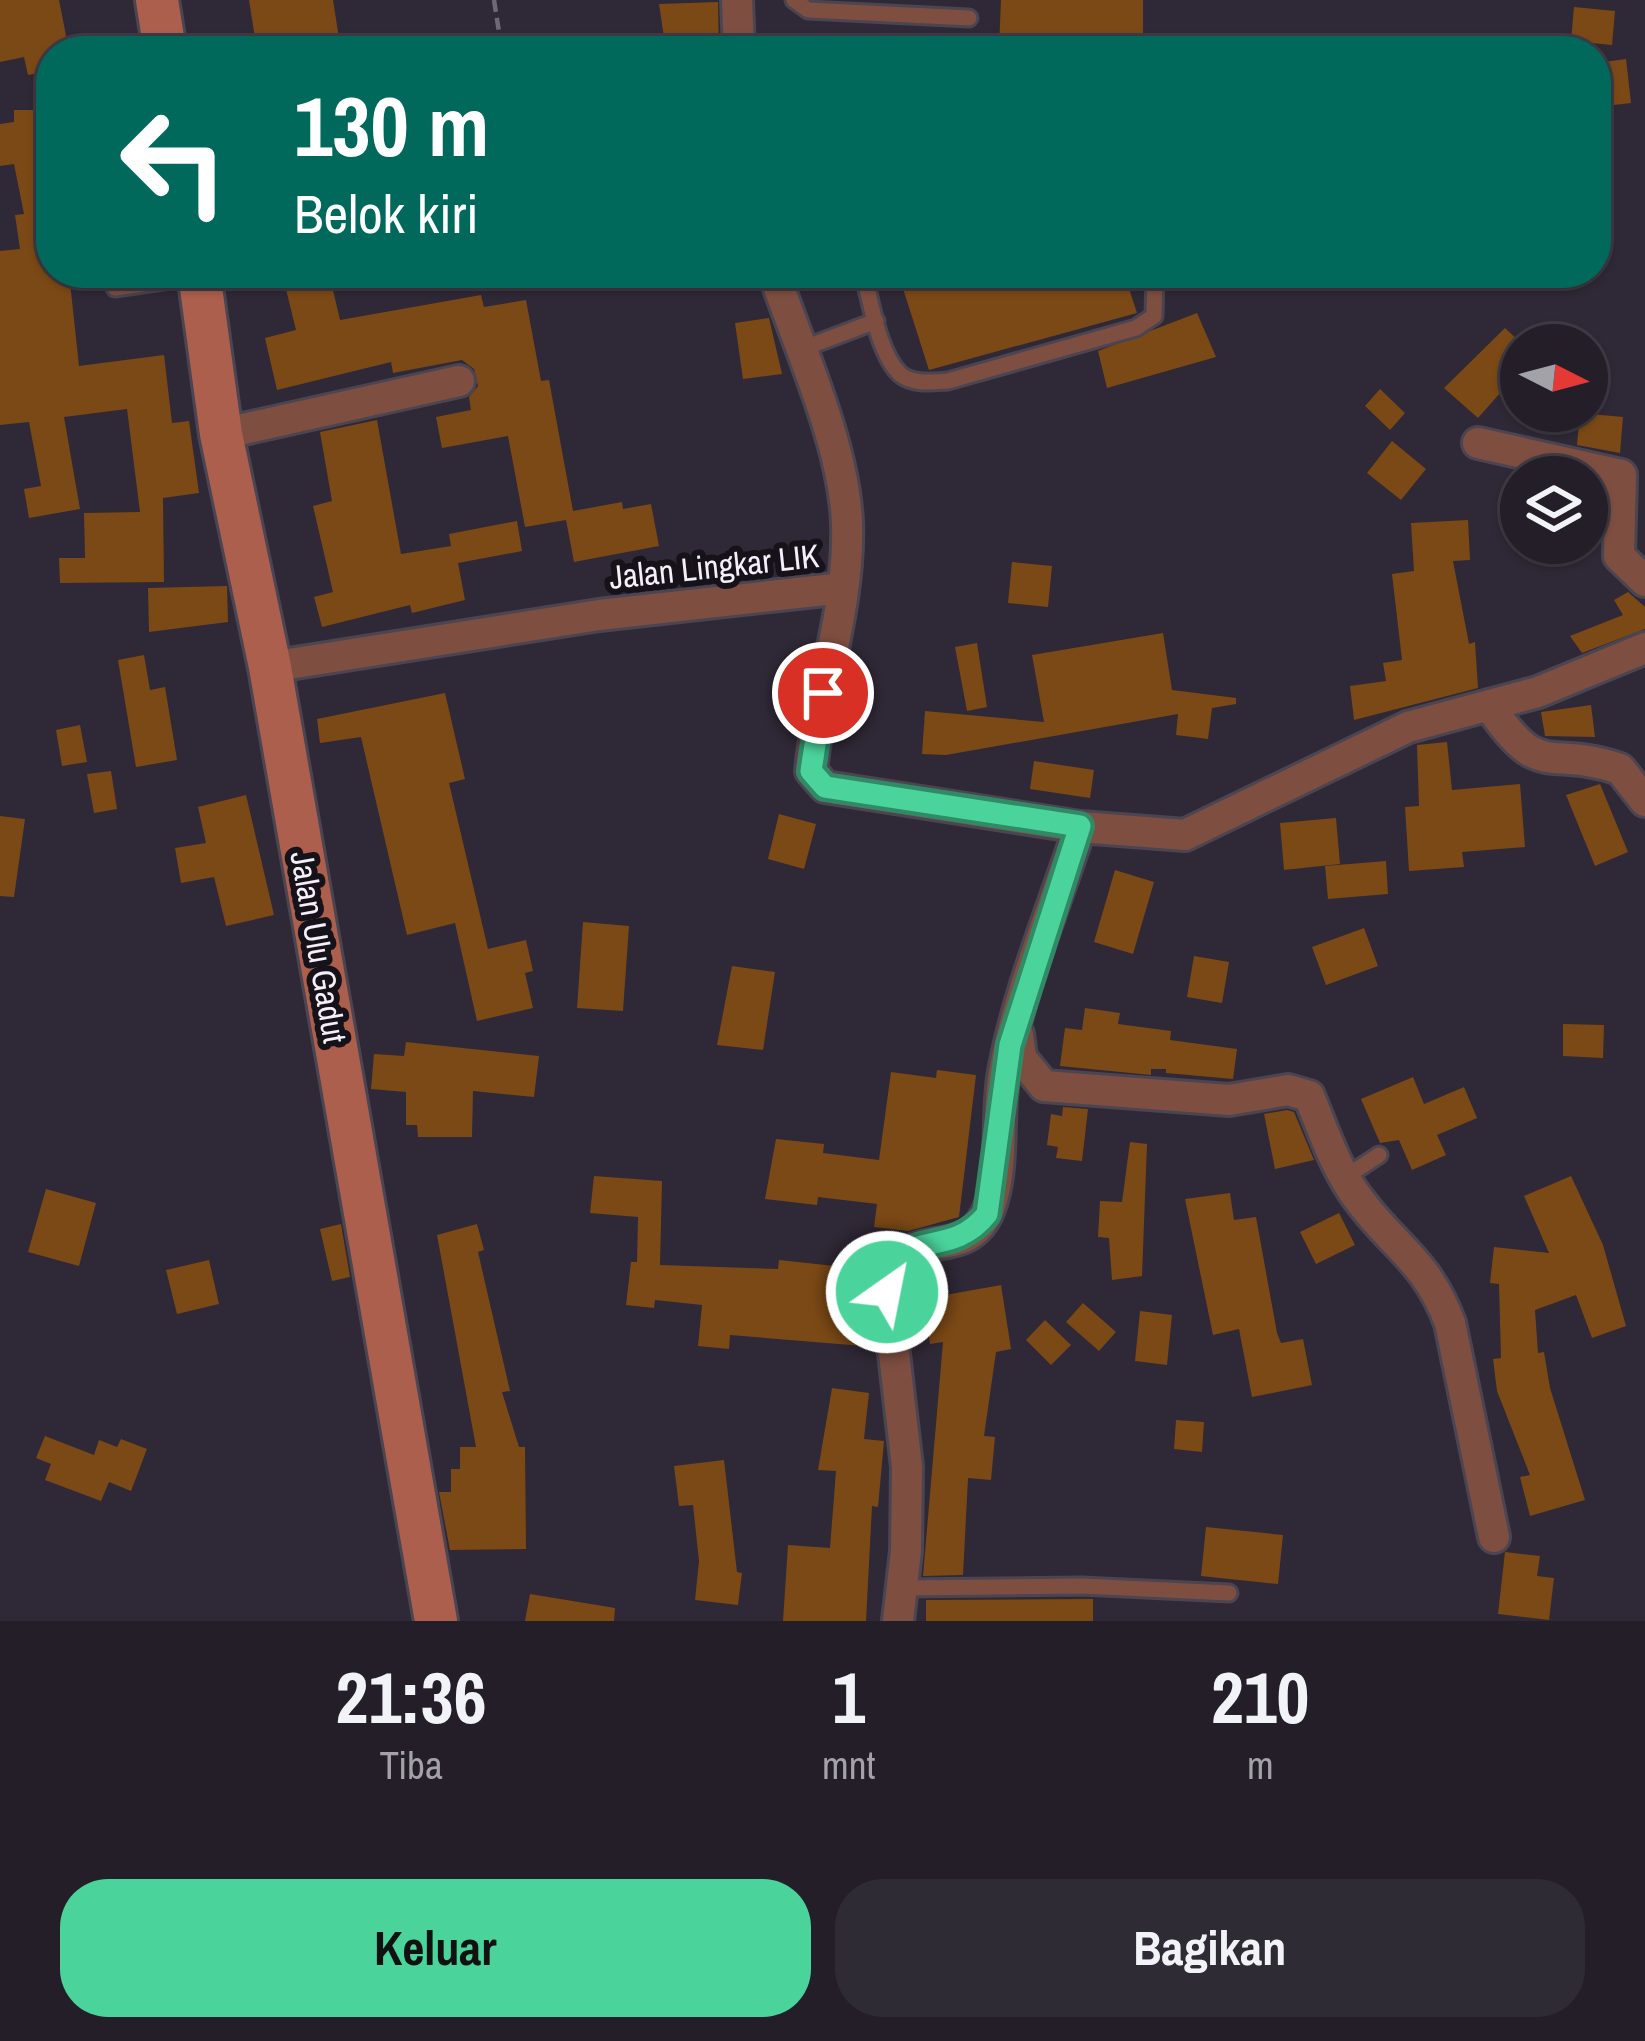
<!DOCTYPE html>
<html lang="id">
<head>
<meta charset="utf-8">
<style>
	:root { --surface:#231e28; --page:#2f2b34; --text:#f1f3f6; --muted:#a3a2a8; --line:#403c45; --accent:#4ad49c }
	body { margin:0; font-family:"Archivo Narrow",sans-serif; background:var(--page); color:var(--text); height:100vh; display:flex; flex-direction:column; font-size:45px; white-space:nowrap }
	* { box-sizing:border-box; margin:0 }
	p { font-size:39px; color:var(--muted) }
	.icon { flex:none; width:66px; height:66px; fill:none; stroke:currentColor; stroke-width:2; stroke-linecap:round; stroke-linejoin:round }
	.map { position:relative; height:1621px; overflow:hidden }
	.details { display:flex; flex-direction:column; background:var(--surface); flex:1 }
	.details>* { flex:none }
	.top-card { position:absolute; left:36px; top:36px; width:1575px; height:252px; border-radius:48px; box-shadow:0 3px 9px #0004,0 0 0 3px var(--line); background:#00695c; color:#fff; overflow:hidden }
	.needle { width:78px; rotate:96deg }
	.fabs { position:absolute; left:1500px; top:324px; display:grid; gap:24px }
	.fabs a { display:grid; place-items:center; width:108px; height:108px; border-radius:50%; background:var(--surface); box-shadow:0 3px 9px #0004,0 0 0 3px var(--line); font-size:60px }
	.pin { position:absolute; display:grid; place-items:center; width:102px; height:102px; color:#fff; margin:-51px; border:6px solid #fff; border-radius:50%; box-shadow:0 3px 12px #0007 }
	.me { position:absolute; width:132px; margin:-66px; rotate:33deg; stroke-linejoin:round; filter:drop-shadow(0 0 9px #0008) }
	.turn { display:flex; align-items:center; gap:42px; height:252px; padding:0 60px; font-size:54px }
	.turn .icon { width:156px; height:156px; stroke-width:2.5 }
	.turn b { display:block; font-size:84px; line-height:102px }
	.eta { display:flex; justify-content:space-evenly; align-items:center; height:204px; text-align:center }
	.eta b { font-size:72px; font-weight:700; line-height:84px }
	.primary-button { display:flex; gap:24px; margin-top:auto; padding:24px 60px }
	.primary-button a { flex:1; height:138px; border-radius:48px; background:var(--accent); color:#111; font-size:48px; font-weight:700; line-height:138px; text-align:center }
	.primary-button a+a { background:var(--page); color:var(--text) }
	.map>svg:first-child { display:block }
</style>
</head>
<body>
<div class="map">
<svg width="1645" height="1621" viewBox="0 0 1645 1621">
	<rect width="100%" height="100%" fill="#2f2836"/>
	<path fill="#7b4915" d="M 0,0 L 59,0 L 69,51 L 51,51 L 51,71 L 28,75 L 24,57 L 0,62 Z
		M 249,0 L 333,0 L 341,51 L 257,51 Z
		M 1001,0 L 1143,0 L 1143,51 L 999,48 Z
		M 718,2 L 719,51 L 666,51 L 659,4 Z
		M 1574,7 L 1615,11 L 1612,45 L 1571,41 Z
		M 1626,59 L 1631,103 L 1596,107 L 1596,63 Z
		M 14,110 L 41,110 L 40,148 L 51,146 L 51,273 L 69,273 L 79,366 L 164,355 L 172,423 L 189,421 L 199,493 L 163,498 L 164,582 L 60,583 L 59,558 L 85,558 L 84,513 L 140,512 L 127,409 L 64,417 L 80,509 L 29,518 L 24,489 L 41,486 L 29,422 L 0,425 L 0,251 L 20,249 L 15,215 L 24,214 L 14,164 L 0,166 L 0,124 L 14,122 Z
		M 282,273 L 329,273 L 340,320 L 481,295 L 484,307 L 526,300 L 541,381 L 549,380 L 573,511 L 622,502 L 623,509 L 651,504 L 659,546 L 574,562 L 566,520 L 525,527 L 508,436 L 442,448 L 436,417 L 471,410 L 469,397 L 478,386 L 474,369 L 462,360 L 393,373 L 391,362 L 277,390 L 265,338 L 296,330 Z
		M 898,273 L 1124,273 L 1137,313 L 929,370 Z
		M 1197,313 L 1216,357 L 1107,388 L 1098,351 Z
		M 769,318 L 782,374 L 743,379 L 735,323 Z
		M 1505,328 L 1521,343 L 1521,394 L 1509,383 L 1478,418 L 1444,388 Z
		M 1380,389 L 1405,413 L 1390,430 L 1365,406 Z
		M 1580,413 L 1623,417 L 1620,453 L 1577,445 Z
		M 377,420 L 401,554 L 451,546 L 449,534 L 517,521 L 522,551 L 458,563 L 465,600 L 412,613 L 410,605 L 322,627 L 314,597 L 333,592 L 313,506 L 332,501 L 320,432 Z
		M 1392,441 L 1426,469 L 1401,500 L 1367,473 Z
		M 1468,520 L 1470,560 L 1453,561 L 1469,644 L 1475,642 L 1478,688 L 1354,720 L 1350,686 L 1386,681 L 1383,663 L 1402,660 L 1392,574 L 1414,571 L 1411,523 Z
		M 1012,562 L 1052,566 L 1048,607 L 1008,603 Z
		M 227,586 L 228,622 L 149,632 L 148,588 Z
		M 1628,592 L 1645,607 L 1645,629 L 1582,653 L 1570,636 L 1623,615 L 1614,600 Z
		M 1163,633 L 1172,690 L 1236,698 L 1236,704 L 1212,708 L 1208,739 L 1176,735 L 1178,714 L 946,755 L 922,754 L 925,711 L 1044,722 L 1032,655 Z
		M 977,643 L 987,707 L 967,711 L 955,647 Z
		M 144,655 L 150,690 L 165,687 L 177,760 L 136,767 L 118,660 Z
		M 445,693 L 465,779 L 449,783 L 488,949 L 526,940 L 533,971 L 525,973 L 533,1008 L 477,1021 L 455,923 L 407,935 L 361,737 L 320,743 L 317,719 Z
		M 1591,705 L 1595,737 L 1545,736 L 1541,712 Z
		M 80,725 L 87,762 L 62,766 L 56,730 Z
		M 1447,742 L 1452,790 L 1520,784 L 1525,847 L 1462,852 L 1464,867 L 1409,871 L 1405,807 L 1419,806 L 1417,745 Z
		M 1034,761 L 1094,770 L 1090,798 L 1030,789 Z
		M 111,771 L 117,809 L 94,813 L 87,774 Z
		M 1600,784 L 1628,852 L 1595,866 L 1566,795 Z
		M 246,795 L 274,915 L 226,926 L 214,877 L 181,883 L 175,848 L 206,843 L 198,807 Z
		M 779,814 L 816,824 L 804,869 L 768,859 Z
		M 0,816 L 25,819 L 14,897 L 0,896 Z
		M 1336,818 L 1340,864 L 1284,870 L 1280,823 Z
		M 1386,861 L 1388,894 L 1328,899 L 1325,866 Z
		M 1115,870 L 1154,882 L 1133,954 L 1094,942 Z
		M 583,922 L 629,926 L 623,1011 L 577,1008 Z
		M 1364,928 L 1378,966 L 1326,985 L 1312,947 Z
		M 1194,956 L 1229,962 L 1222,1003 L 1187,997 Z
		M 732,966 L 775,972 L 763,1050 L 717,1045 Z
		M 1085,1008 L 1120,1013 L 1118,1024 L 1171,1031 L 1170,1040 L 1237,1049 L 1233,1079 L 1166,1073 L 1166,1069 L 1151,1069 L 1151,1075 L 1060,1066 L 1065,1028 L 1082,1030 Z
		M 1563,1024 L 1604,1025 L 1603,1058 L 1563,1056 Z
		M 406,1042 L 539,1056 L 534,1097 L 473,1091 L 472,1137 L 418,1137 L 417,1125 L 406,1125 L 406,1092 L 371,1089 L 374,1054 L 404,1056 Z
		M 937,1070 L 976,1075 L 959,1217 L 908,1231 L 874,1227 L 877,1204 L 818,1197 L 817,1205 L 765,1199 L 776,1139 L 824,1144 L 823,1153 L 879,1160 L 891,1072 L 936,1078 Z
		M 1413,1077 L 1424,1104 L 1464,1087 L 1477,1118 L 1437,1135 L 1446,1155 L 1412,1170 L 1399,1140 L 1380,1143 L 1361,1099 Z
		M 1063,1107 L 1088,1109 L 1082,1161 L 1056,1158 L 1058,1147 L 1047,1145 L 1051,1114 L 1062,1116 Z
		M 1287,1110 L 1294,1112 L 1314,1160 L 1275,1169 L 1264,1114 Z
		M 1130,1142 L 1147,1144 L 1142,1276 L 1112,1280 L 1109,1238 L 1098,1237 L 1100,1201 L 1122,1202 Z
		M 594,1176 L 662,1181 L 660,1265 L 778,1269 L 779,1260 L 844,1267 L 846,1252 L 876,1255 L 863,1346 L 730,1335 L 729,1349 L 698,1346 L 702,1305 L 655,1300 L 654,1308 L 626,1305 L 631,1262 L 637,1262 L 638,1217 L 590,1213 Z
		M 1571,1176 L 1603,1245 L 1626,1326 L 1592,1338 L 1576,1295 L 1535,1310 L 1538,1353 L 1544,1352 L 1550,1388 L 1585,1500 L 1530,1516 L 1520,1477 L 1530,1475 L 1497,1391 L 1493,1359 L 1501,1358 L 1499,1284 L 1490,1283 L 1494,1247 L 1549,1253 L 1524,1196 Z
		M 46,1189 L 96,1203 L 79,1266 L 28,1252 Z
		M 1230,1193 L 1234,1220 L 1256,1217 L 1277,1333 L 1281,1343 L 1303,1339 L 1312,1385 L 1252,1397 L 1239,1329 L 1213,1335 L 1185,1199 Z
		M 1339,1213 L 1355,1245 L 1316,1264 L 1300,1232 Z
		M 341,1224 L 350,1277 L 332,1281 L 320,1229 Z
		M 477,1224 L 484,1250 L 478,1252 L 510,1391 L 502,1392 L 519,1447 L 525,1447 L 526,1549 L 450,1550 L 439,1492 L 451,1492 L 451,1469 L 460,1469 L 460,1447 L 476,1447 L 437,1235 Z
		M 209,1260 L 219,1304 L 177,1314 L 166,1270 Z
		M 1001,1285 L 1011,1349 L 996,1352 L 984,1436 L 995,1437 L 991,1480 L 968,1478 L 963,1575 L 923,1576 L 943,1342 L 930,1344 L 923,1299 Z
		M 1083,1303 L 1116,1332 L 1099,1351 L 1066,1322 Z
		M 1140,1311 L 1172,1315 L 1167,1365 L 1135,1361 Z
		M 1045,1320 L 1071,1345 L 1051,1365 L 1026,1340 Z
		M 832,1388 L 869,1393 L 864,1439 L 884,1441 L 878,1507 L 872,1506 L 866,1621 L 783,1621 L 788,1545 L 830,1548 L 836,1471 L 818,1470 Z
		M 1176,1420 L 1204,1422 L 1202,1452 L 1174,1449 Z
		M 45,1436 L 94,1455 L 99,1440 L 117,1447 L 121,1439 L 147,1449 L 131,1491 L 109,1482 L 101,1501 L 45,1480 L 51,1464 L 36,1458 Z
		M 724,1460 L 737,1572 L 742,1573 L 738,1605 L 695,1600 L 699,1561 L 693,1505 L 679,1506 L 674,1466 Z
		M 1206,1527 L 1283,1535 L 1278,1584 L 1201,1576 Z
		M 1505,1552 L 1540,1556 L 1537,1576 L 1554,1578 L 1549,1620 L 1498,1614 Z
		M 530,1594 L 615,1608 L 614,1621 L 525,1621 Z
		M 1093,1599 L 1093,1621 L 926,1621 L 926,1600 Z"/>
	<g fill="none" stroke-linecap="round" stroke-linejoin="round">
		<g stroke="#4b4451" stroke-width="21">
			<path id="lane" d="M 794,0 L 808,10 L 969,18
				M 863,273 C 871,301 878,353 900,374 C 913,385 933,382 948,381 L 1136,328 L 1154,316 L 1155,273
				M 115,288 L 197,276
				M 799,350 L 876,321
				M 1344,1178 L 1379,1155
				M 903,1588 L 1082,1586 L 1229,1593"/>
		</g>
		<g stroke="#4b4451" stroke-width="36">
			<path id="street" d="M 737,0 L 739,51
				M 774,273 C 799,348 844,444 847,523 C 850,607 819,688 811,771 L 825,787 L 1080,827 L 1185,835 L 1408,727 L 1538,692 L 1645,648
				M 221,434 L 459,381
				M 1478,443 L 1621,475 L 1619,556 L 1645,581
				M 270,667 L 599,615 L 843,588
				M 1489,705 C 1541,783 1546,744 1620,769 L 1645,801
				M 1018,1034 L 1021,1058 L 1044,1086 L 1229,1100 L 1288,1090 L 1309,1096 C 1323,1130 1335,1167 1357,1197 C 1394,1248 1426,1259 1450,1323 L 1494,1537
				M 898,1621 L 906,1551 L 907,1467 L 887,1292 C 899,1215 965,1270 989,1209 C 1005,1167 996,1116 1004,1072 C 1019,989 1054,907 1080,827"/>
		</g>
		<g stroke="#4b4451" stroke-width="48">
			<path id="secondary" d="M 157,0 L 165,51
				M 199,273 L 221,434 L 270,667 L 436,1621"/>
		</g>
		<path stroke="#6f6976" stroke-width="4.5" stroke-dasharray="12 6" stroke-linecap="butt" d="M 494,0 L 502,51"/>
		<use href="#lane" stroke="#7e4e41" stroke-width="15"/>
		<use href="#street" stroke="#7e4e41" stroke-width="30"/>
		<use href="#secondary" stroke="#ac5f4c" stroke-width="42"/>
	</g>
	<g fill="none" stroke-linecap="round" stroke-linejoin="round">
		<g stroke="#308a65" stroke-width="30">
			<path id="route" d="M 823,693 L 811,771 L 825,787 L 1080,826 L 1010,1045 L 987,1214 C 947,1264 898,1220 887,1292"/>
		</g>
		<use href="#route" stroke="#4ad49c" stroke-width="21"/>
	</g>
	<g text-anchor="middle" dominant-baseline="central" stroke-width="12" stroke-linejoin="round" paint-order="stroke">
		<g font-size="33" fill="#f4eff9" stroke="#151219">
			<text transform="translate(714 566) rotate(-6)">Jalan Lingkar LIK</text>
			<text transform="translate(319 947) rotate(80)">Jalan Ulu Gadut</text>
		</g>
	</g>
</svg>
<div class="fabs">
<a><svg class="needle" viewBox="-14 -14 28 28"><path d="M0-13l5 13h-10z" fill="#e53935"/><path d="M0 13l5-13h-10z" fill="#a3a2a8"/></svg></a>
<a><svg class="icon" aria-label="layers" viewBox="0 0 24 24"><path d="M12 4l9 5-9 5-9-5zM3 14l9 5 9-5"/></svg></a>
</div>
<div class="pin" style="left:823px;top:693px;background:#d93025"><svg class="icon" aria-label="arrive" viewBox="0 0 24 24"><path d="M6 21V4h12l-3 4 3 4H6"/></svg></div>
<svg class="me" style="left:887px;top:1292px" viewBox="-20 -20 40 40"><circle r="17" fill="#4ad49c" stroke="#fff" stroke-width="3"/><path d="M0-11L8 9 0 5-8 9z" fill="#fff"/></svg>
<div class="top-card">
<div class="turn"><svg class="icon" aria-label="left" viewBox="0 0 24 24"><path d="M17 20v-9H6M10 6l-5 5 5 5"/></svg><div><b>130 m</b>Belok kiri</div></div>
</div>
</div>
<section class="details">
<div class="eta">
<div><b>21:36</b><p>Tiba</p></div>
<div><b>1</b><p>mnt</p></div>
<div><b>210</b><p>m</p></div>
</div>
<div class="primary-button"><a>Keluar</a><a>Bagikan</a></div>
</section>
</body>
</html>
